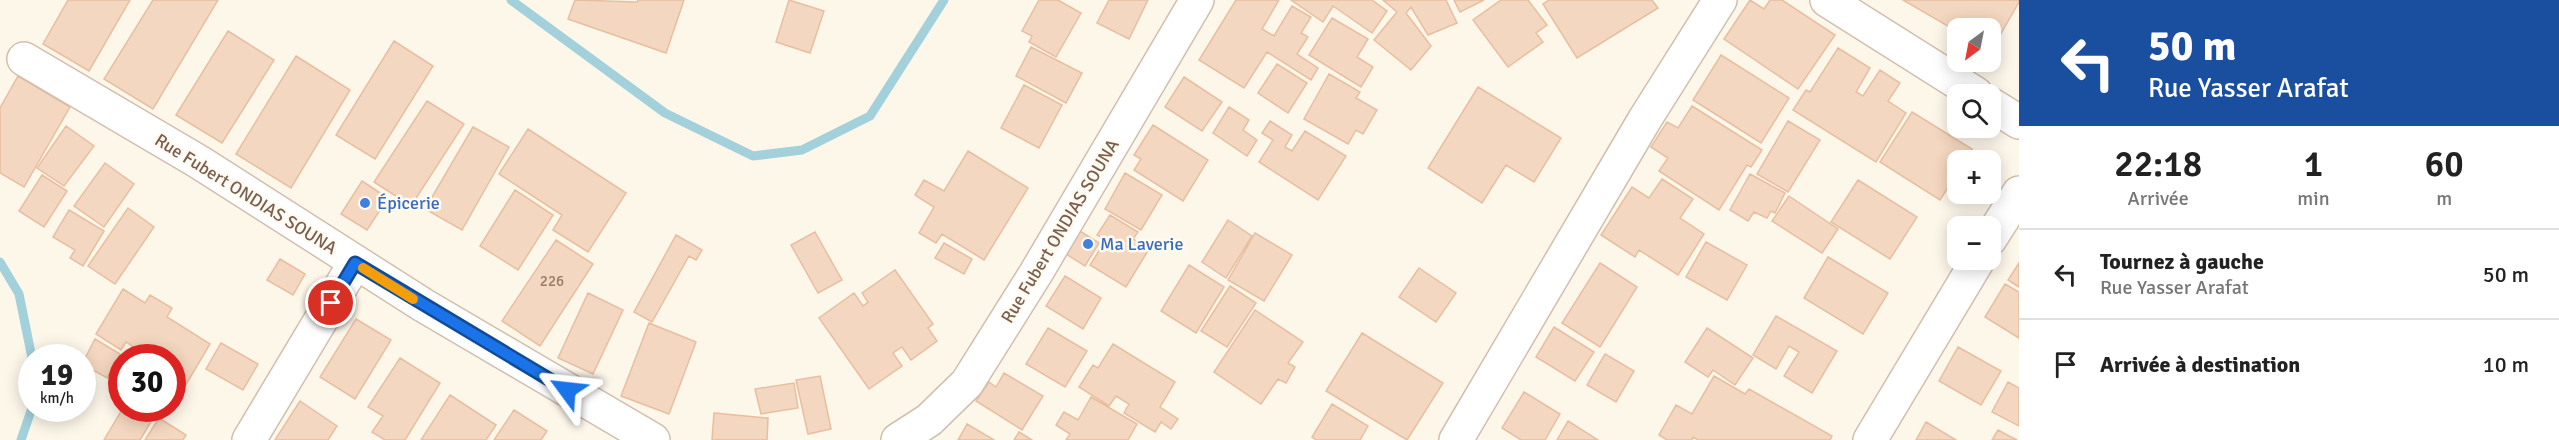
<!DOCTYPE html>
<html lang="fr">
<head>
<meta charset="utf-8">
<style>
	:root { --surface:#fff; --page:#f2f2f2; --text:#222; --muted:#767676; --line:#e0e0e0 }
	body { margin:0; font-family:Signika,sans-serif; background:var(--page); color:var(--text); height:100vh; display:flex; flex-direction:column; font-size:22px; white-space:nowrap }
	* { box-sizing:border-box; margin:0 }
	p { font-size:20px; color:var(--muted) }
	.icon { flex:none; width:33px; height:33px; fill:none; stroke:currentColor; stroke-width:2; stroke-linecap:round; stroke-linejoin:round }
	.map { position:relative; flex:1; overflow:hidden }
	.panel { display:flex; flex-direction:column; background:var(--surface); width:540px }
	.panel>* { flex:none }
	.banner { background:#1a4fa0; color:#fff; overflow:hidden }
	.needle { width:39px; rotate:212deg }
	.tools { position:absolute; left:1947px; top:18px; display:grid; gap:12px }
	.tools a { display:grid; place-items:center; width:54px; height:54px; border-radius:12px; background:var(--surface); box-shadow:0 3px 15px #0003; font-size:30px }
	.speed { position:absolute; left:18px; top:344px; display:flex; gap:12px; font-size:30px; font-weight:700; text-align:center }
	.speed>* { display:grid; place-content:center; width:78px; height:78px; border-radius:50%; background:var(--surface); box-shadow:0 3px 15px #0003; line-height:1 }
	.speed small { font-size:15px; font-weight:400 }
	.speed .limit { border:9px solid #d22; background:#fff; color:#111 }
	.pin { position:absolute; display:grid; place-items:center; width:51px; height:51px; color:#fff; margin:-26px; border:3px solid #fff; border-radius:50%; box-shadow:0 2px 6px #0007 }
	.me { position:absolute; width:66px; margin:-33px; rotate:300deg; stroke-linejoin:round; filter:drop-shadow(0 0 4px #0008) }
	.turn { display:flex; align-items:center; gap:21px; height:126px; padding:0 30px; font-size:27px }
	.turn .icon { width:78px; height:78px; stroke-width:2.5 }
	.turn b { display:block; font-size:42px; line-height:51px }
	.eta { display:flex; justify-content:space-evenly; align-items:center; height:102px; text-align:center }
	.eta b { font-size:36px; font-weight:600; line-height:42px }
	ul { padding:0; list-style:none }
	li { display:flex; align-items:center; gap:18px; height:90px; padding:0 30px; border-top:2px solid var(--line) }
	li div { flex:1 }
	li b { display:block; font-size:22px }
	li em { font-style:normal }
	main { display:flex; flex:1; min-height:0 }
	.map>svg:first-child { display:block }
</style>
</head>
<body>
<main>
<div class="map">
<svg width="2019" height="440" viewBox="0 0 2019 440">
	<rect width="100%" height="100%" fill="#fdf7ea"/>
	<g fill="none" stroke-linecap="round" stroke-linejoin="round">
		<path stroke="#a2d0db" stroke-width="9" d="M 511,0 L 665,113 L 753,156 L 802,150 L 870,116 L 944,0
			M 0,262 L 19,294 L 32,358
			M 21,440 L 32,408"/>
	</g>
	<path fill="#f4d7c0" stroke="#e8bea0" stroke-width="1.5" d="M 68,0 L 130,0 L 89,71 L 43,44 Z
		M 153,0 L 218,0 L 153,109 L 104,79 Z
		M 575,0 L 637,2 L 638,0 L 684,0 L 666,53 L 568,19 Z
		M 789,0 L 824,11 L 810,53 L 776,42 Z
		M 1039,0 L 1058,0 L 1081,13 L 1056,57 L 1029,42 L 1032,36 L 1022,31 Z
		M 1109,0 L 1148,0 L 1129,39 L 1097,23 Z
		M 1236,0 L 1279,0 L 1262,29 L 1274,36 L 1292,6 L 1311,17 L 1301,33 L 1308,37 L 1297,54 L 1318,68 L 1311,80 L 1267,52 L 1244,88 L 1199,60 Z
		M 1291,0 L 1372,0 L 1387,11 L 1372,33 L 1333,6 L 1323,22 Z
		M 1383,0 L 1446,0 L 1457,23 L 1428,35 L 1411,7 L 1406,13 L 1431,46 L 1411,70 L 1374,40 L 1397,12 Z
		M 1454,0 L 1484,0 L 1460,12 Z
		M 1501,0 L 1528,0 L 1547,25 L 1536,33 L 1543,42 L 1508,67 L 1473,20 Z
		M 1549,0 L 1652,0 L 1658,8 L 1577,58 L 1543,4 Z
		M 1750,0 L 1764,9 L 1770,0 L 1782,0 L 1835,35 L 1798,89 L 1724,39 Z
		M 1903,0 L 2019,0 L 2019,2 L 1991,51 L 1990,28 L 1958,28 L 1958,32 Z
		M 1332,18 L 1368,39 L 1357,57 L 1373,67 L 1361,87 L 1309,55 Z
		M 228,31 L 274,60 L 222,143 L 176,115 Z
		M 394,41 L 433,66 L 375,159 L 336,135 Z
		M 1031,47 L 1082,73 L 1066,103 L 1016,76 Z
		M 1838,48 L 1870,68 L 1856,92 L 1863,96 L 1880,70 L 1900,83 L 1888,101 L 1906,113 L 1876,162 L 1793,110 L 1806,90 L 1810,92 Z
		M 1721,55 L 1789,98 L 1761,143 L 1693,100 Z
		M 296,56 L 350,90 L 291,188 L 236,154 Z
		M 1277,64 L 1307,83 L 1288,113 L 1258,93 Z
		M 1329,74 L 1360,92 L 1356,98 L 1377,110 L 1363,134 L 1356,130 L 1348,144 L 1304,119 Z
		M 18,76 L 70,107 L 24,187 L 0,173 L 0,108 Z
		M 1184,77 L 1222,102 L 1202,131 L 1165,107 Z
		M 1024,85 L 1062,105 L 1039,148 L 1001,128 Z
		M 1478,87 L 1561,138 L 1534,182 L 1506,165 L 1482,203 L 1428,168 Z
		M 427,101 L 464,124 L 411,206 L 374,182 Z
		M 1692,106 L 1762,150 L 1751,167 L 1747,165 L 1719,210 L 1659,171 L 1668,158 L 1651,147 L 1667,122 L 1678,128 Z
		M 1229,107 L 1249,120 L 1243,130 L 1257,140 L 1247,156 L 1213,133 Z
		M 1912,112 L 1972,149 L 1965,160 L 1958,160 L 1958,172 L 1940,200 L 1880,162 Z
		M 1270,121 L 1292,135 L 1285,147 L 1292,151 L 1305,131 L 1346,156 L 1318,200 L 1259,162 L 1273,140 L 1262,133 Z
		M 1788,121 L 1820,140 L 1788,192 L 1757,174 Z
		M 1153,125 L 1208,160 L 1183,201 L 1134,170 L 1141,159 L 1134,155 Z
		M 66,126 L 94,146 L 64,186 L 37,168 Z
		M 473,127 L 509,147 L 462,230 L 425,209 Z
		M 528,129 L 626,193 L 588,252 L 553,230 L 562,215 L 499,174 Z
		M 968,151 L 1028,188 L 984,260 L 942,234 L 936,243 L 919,233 L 934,207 L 915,195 L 924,180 L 944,191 Z
		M 105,163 L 134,184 L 104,227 L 74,206 Z
		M 1125,173 L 1162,195 L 1141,230 L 1105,209 Z
		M 1750,174 L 1785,193 L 1775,213 L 1771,211 L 1767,218 L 1754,212 L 1748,221 L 1730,210 Z
		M 42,175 L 67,191 L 44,227 L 19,211 Z
		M 1662,179 L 1693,199 L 1680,218 L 1704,234 L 1678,275 L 1639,250 L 1635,257 L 1601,235 L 1632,187 L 1649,198 Z
		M 1858,180 L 1917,217 L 1890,259 L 1831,222 Z
		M 362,181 L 388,198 L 367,230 L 341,214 Z
		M 515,190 L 553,215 L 518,270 L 480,246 Z
		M 1789,196 L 1838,229 L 1822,253 L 1772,221 Z
		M 128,208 L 154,227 L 115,284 L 88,266 Z
		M 69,210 L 104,231 L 83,266 L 70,258 L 75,250 L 53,237 Z
		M 1110,215 L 1138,232 L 1133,239 L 1149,249 L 1126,287 L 1090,265 L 1106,240 L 1097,235 Z
		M 1228,220 L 1252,236 L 1226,278 L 1202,262 Z
		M 1075,228 L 1099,243 L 1085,266 L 1061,251 Z
		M 815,232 L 842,280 L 818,293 L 791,245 Z
		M 1255,233 L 1292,255 L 1264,301 L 1228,280 Z
		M 676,235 L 702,250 L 696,260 L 689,256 L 652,322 L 634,312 Z
		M 556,240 L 593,264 L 540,346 L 502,321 Z
		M 1706,242 L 1747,265 L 1727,300 L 1686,277 Z
		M 944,243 L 972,259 L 964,274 L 935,258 Z
		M 1828,257 L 1888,293 L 1863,334 L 1804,298 Z
		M 280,259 L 305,274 L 293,295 L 267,280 Z
		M 1600,263 L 1637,287 L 1600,347 L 1562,323 Z
		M 2019,263 L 2019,287 L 2008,280 Z
		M 1189,265 L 1224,287 L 1196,333 L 1161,311 Z
		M 1419,268 L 1456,293 L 1436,322 L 1399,297 Z
		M 895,270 L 933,324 L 928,328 L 937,341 L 911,360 L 902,347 L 893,353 L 902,366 L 869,389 L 819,318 L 854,293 L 863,306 L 868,302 L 862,293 Z
		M 1065,276 L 1101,298 L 1083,329 L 1046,306 Z
		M 2005,284 L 2019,292 L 2019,338 L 1985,317 Z
		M 1230,286 L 1256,303 L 1227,347 L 1201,331 Z
		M 123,289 L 145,303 L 150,295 L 172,308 L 167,317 L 210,344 L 181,393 L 172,388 L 172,357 L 139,357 L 141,352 L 126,342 L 121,350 L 96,334 Z
		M 588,293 L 623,310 L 593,374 L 558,358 Z
		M 1255,310 L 1303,342 L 1288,363 L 1295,367 L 1286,383 L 1278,379 L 1261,404 L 1214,372 Z
		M 1776,316 L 1837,351 L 1812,393 L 1784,376 L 1799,352 L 1789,346 L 1776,369 L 1753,355 Z
		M 356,319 L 391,340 L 355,399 L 320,377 Z
		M 649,323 L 696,342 L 669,414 L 621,396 Z
		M 1554,327 L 1594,352 L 1575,381 L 1536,357 Z
		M 1048,328 L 1087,351 L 1065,387 L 1026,364 Z
		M 1707,328 L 1753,358 L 1735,385 L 1713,370 L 1708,377 L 1685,362 Z
		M 1362,333 L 1443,383 L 1407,440 L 1326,391 Z
		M 95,339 L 120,354 L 107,378 L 82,364 Z
		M 221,343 L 258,364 L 243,390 L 206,369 Z
		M 1113,344 L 1175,382 L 1160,407 L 1178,419 L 1171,429 L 1161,422 L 1155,432 L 1124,413 L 1129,404 L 1116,396 L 1109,406 L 1079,387 L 1093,365 L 1098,368 Z
		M 1958,347 L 2001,371 L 1981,405 L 1939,381 Z
		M 1605,354 L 1634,371 L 1616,402 L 1587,385 Z
		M 400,358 L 440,383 L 405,440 L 385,440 L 372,432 L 383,416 L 368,407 Z
		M 1004,373 L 1043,396 L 1022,430 L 976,401 L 989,382 L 996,387 Z
		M 820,376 L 831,429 L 808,434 L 796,380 Z
		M 1714,376 L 1745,394 L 1749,389 L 1832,436 L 1830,440 L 1698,440 L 1693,437 L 1692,440 L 1667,440 L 1659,435 L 1676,405 L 1692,414 Z
		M 2008,382 L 2019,388 L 2019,426 L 1992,412 Z
		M 794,383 L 798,408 L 761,414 L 755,389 Z
		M 1524,392 L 1560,414 L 1545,440 L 1521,440 L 1502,428 Z
		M 450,395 L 496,425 L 486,440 L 421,440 Z
		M 1091,397 L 1137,424 L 1128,440 L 1066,440 L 1070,434 L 1056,425 L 1064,412 L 1078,420 Z
		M 300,401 L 337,426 L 328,440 L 275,440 Z
		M 1332,404 L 1368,426 L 1360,440 L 1316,440 L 1312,437 Z
		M 123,408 L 132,408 L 152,420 L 140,440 L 104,440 Z
		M 514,410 L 547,431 L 541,440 L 494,440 Z
		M 714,413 L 768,418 L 767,440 L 712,440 Z
		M 159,418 L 186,435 L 183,440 L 145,440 Z
		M 1568,421 L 1598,440 L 1557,440 Z
		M 1926,422 L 1956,440 L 1916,440 Z
		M 967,424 L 994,440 L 958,440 Z
		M 1998,430 L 2009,436 L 2017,440 L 1992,440 Z
		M 1019,432 L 1032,440 L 1014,440 Z"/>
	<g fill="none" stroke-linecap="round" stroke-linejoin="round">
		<g stroke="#d1bfae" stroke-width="36">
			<path id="street" d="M 1827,0 L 1976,94
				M 24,59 L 199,162 L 423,305 L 653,440
				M 1990,104 L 2019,122
				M 1990,239 L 2019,193
				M 249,440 L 355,263
				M 898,440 L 929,420 L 967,383 L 1036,273 L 1197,0
				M 1456,440 L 1645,119 L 1720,0
				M 1870,440 L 1978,260"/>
		</g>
		<use href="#street" stroke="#fff" stroke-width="33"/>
	</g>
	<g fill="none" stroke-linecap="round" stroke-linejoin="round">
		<g stroke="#114b97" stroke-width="15">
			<path id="route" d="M 331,303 L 355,263 L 567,390"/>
		</g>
		<use href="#route" stroke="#1a73e8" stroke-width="10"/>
		<path stroke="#f59e0b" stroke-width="10" d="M 363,268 L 413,299"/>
	</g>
	<g fill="#3f7fe0" stroke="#fffaf2" stroke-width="2">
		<circle cx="365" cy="203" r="6"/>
		<circle cx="1088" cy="244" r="6"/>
	</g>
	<g text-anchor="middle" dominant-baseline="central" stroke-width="5" stroke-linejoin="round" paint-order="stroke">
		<g font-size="15" fill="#987c68">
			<text x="552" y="281">226</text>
		</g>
		<g font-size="18" fill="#7a5e4b" stroke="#fffaf2">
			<text transform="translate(246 194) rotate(32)">Rue Fubert ONDIAS SOUNA</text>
			<text transform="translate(1060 231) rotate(-59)">Rue Fubert ONDIAS SOUNA</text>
		</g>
		<g font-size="18" fill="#366cbe" stroke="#fffaf2" text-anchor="start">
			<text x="377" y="203">Épicerie</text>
			<text x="1100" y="244">Ma Laverie</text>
		</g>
	</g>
</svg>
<div class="tools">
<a><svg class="needle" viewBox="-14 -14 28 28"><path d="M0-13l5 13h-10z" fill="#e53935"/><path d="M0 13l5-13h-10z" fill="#767676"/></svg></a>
<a><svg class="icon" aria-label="search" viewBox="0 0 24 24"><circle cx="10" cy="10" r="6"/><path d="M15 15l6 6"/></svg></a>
<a>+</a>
<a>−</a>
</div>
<div class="speed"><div>19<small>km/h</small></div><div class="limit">30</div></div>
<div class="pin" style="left:331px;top:303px;background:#d93025"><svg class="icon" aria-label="arrive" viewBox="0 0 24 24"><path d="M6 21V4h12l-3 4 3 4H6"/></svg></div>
<svg class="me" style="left:567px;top:390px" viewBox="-20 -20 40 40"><path d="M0-17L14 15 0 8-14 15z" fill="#1a73e8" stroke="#fff" stroke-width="4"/></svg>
</div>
<section class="panel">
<div class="banner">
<div class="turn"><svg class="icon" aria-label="left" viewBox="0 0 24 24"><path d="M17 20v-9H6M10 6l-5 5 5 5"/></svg><div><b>50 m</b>Rue Yasser Arafat</div></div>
</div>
<div class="eta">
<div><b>22:18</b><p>Arrivée</p></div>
<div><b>1</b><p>min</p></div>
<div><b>60</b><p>m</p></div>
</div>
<ul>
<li><svg class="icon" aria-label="left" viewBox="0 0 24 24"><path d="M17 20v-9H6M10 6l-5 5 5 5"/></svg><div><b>Tournez à gauche</b><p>Rue Yasser Arafat</p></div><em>50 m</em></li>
<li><svg class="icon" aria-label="arrive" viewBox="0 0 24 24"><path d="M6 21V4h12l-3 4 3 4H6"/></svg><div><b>Arrivée à destination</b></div><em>10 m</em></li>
</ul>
</section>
</main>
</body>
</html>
